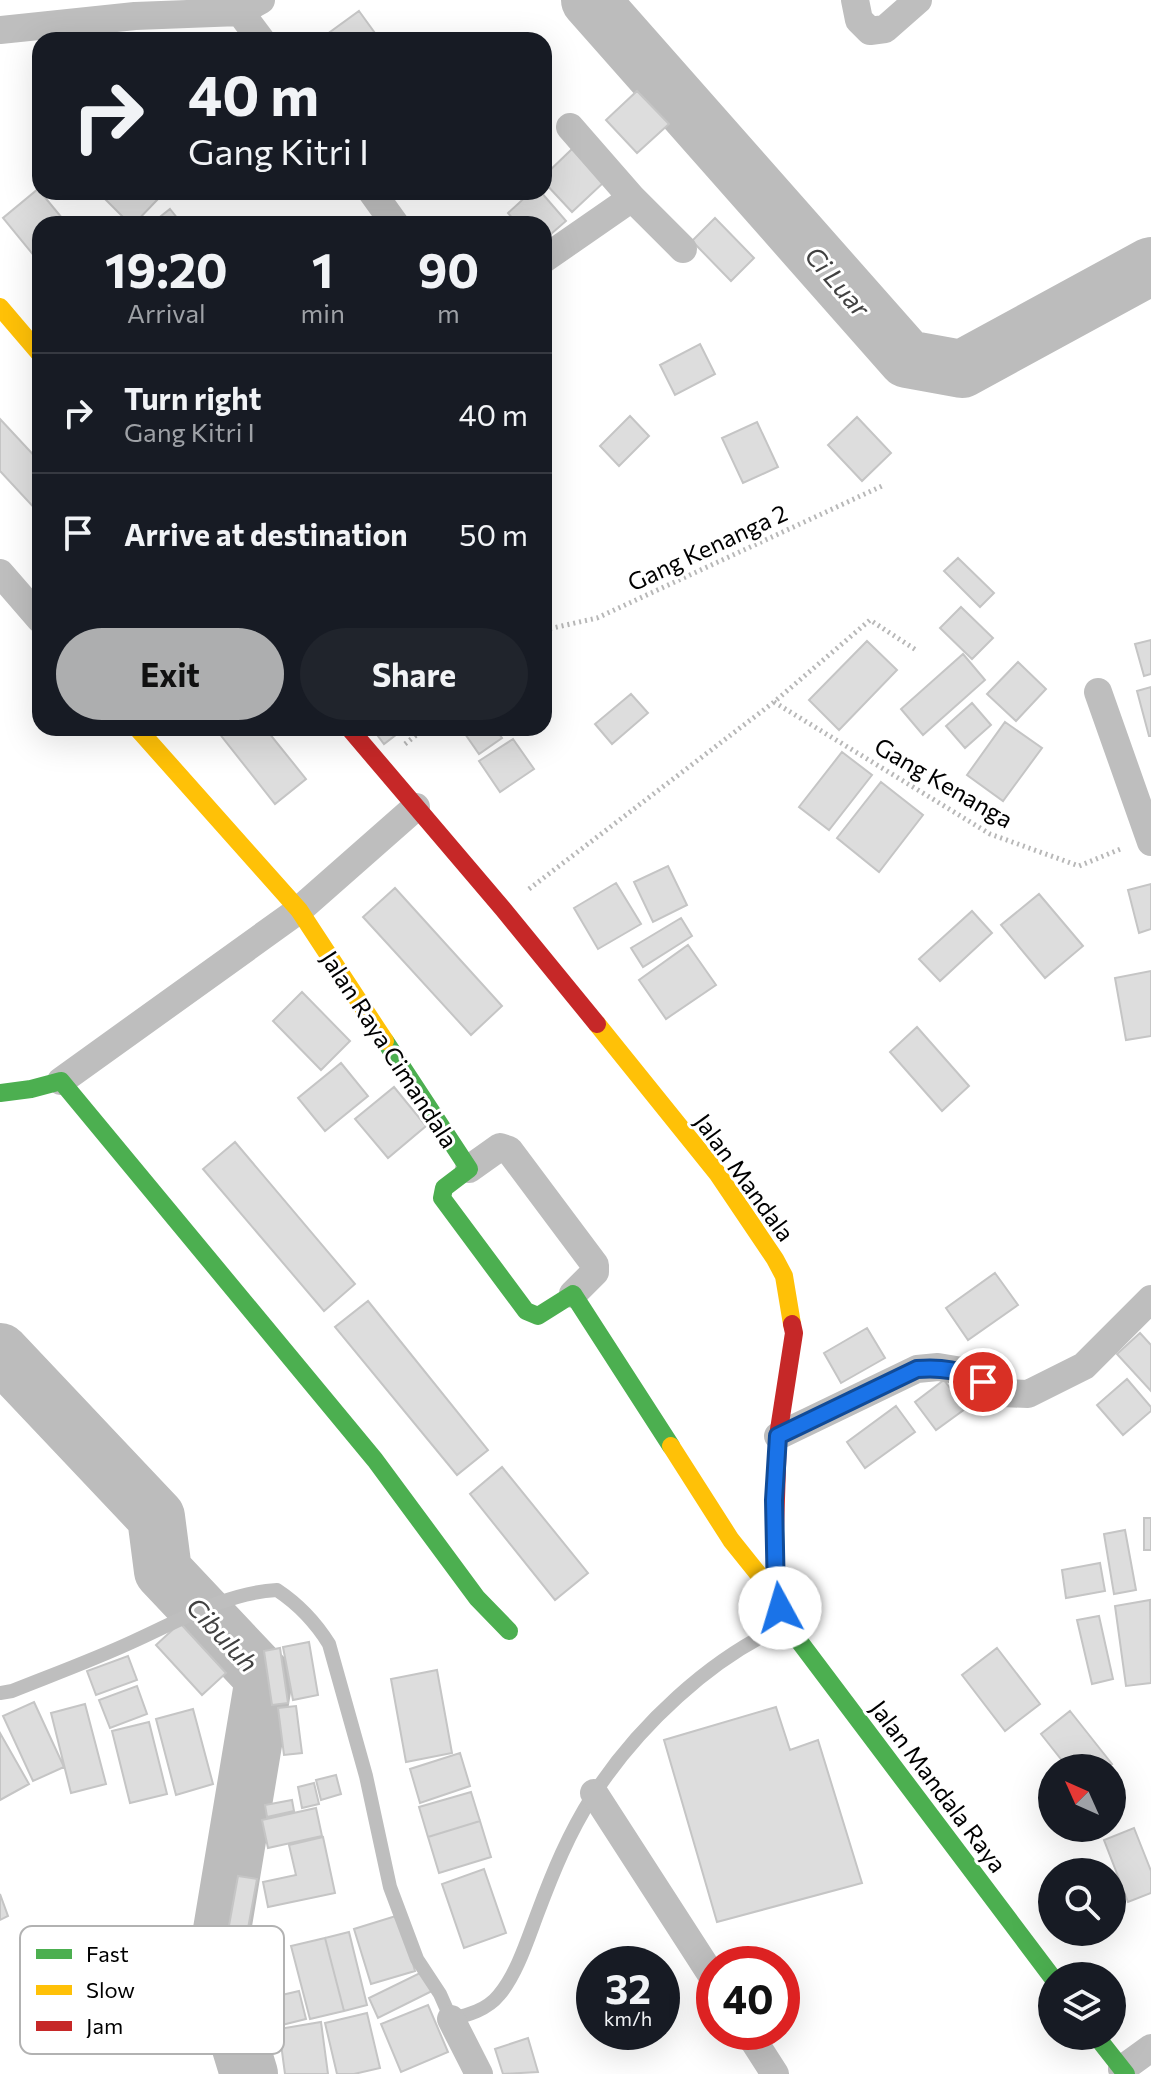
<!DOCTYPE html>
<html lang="en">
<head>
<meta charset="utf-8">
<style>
	:root { --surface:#171b24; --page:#20242c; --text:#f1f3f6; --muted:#9ea1a6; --line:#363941; --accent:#adaeaf }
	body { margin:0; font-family:Commissioner,sans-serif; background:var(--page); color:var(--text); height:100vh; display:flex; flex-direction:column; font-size:30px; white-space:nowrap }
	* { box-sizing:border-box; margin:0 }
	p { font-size:26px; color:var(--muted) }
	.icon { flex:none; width:44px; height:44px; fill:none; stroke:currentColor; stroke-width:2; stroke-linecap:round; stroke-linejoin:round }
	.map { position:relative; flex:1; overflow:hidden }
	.side { position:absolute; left:32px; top:216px; width:520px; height:520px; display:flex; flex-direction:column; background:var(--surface); border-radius:24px; box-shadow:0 8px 32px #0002 }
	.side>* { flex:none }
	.hud { position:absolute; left:32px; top:32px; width:520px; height:168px; border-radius:24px; box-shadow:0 8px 32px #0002; background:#171b24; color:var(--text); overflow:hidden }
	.needle { width:52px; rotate:315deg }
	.tools { position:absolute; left:1038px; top:1754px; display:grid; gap:16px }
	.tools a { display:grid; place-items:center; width:88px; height:88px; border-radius:50%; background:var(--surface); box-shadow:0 8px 32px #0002; font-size:40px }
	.speed { position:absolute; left:576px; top:1946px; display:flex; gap:16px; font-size:40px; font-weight:700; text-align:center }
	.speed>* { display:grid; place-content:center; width:104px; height:104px; border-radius:50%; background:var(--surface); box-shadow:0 8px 32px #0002; line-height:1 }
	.speed small { font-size:20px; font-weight:400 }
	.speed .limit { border:12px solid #d22; background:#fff; color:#111 }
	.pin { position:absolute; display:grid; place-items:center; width:68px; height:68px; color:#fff; margin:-34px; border:4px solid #fff; border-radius:50%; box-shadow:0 2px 8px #0007 }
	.me { position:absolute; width:88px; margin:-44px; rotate:354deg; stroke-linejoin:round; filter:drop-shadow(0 0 6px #0008) }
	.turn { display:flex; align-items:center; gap:28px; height:168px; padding:0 24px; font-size:36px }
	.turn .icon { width:104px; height:104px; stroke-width:2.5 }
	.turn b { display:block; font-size:56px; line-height:68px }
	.eta { display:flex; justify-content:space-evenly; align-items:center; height:136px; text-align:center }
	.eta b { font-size:48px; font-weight:700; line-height:56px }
	.action { display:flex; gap:16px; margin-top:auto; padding:16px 24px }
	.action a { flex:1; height:92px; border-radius:48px; background:var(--accent); color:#111; font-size:32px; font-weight:700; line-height:92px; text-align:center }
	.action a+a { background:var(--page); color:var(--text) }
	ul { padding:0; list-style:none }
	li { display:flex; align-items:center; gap:24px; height:120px; padding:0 24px; border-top:2px solid var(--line) }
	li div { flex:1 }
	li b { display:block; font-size:30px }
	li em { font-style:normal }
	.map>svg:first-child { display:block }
</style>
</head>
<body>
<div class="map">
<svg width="1151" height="2074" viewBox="0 0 1151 2074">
	<rect width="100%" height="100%" fill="#fff"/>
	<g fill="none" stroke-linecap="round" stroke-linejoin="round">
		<path stroke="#bcbcbc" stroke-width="58" d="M 590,0 L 907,359 L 962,369 L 1151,266
			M 0,1352 L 156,1517 L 163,1571 L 264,1678 L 216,1966 L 249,2074"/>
	</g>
	<path fill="#ddd" stroke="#c5c5c5" stroke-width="2" d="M 359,11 L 380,40 L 319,40 Z
		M 637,91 L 669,124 L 637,153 L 606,120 Z
		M 572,149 L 603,183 L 572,212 L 544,182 L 544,176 Z
		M 38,189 L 67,224 L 40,224 L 40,263 L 3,218 Z
		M 98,192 L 153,192 L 159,198 L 134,224 L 130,224 Z
		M 531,192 L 541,192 L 566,221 L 544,240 L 544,224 L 517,224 L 508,213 Z
		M 170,209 L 182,224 L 151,224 Z
		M 715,218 L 754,258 L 731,281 L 692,241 Z
		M 700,344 L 715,374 L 675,395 L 660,365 Z
		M 630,416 L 649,436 L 619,466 L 600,446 Z
		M 857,417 L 891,453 L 862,481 L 828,445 Z
		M 0,419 L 40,462 L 39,513 L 0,471 Z
		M 757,422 L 778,467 L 743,483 L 722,438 Z
		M 958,558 L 994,593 L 980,607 L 944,571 Z
		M 961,607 L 993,638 L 972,659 L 940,628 Z
		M 1151,640 L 1151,674 L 1144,676 L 1135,644 Z
		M 867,641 L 897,670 L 839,730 L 809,700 Z
		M 963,654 L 985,680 L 923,735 L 901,709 Z
		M 1018,662 L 1046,689 L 1016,721 L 987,694 Z
		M 1151,687 L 1151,736 L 1149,736 L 1137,691 Z
		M 631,694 L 648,713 L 612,744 L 595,724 Z
		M 972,703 L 991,725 L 965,748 L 946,726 Z
		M 1005,722 L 1042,748 L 1003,801 L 967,775 Z
		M 215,728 L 265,728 L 306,779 L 275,804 Z
		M 372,728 L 405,728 L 384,744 Z
		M 461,728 L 495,728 L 502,738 L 479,754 Z
		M 513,739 L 534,769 L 500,792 L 479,761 Z
		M 842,752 L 872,775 L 829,830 L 799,807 Z
		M 881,782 L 923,815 L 879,872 L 837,838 Z
		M 668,866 L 687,905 L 653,922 L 634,882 Z
		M 616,883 L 641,924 L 598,949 L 574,908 Z
		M 1151,884 L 1151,929 L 1139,933 L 1128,890 Z
		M 395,888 L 502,1006 L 471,1035 L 363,917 Z
		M 1039,894 L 1083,946 L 1045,978 L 1001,925 Z
		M 972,911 L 992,933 L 940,981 L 919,959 Z
		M 681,918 L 692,936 L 643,967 L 631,948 Z
		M 688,945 L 716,985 L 666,1019 L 639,980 Z
		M 1151,971 L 1151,1036 L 1126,1040 L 1115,978 Z
		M 302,992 L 350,1041 L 321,1070 L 273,1021 Z
		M 917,1027 L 969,1086 L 942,1111 L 890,1052 Z
		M 341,1063 L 368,1096 L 325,1131 L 298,1098 Z
		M 394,1087 L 426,1126 L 388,1158 L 355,1119 Z
		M 235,1142 L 355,1284 L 324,1311 L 203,1169 Z
		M 995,1273 L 1018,1305 L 968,1340 L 946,1308 Z
		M 368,1301 L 488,1450 L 457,1475 L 335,1327 Z
		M 867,1328 L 885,1358 L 841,1383 L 824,1353 Z
		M 1140,1333 L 1151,1345 L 1151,1391 L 1117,1354 Z
		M 1127,1379 L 1151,1407 L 1151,1411 L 1123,1435 L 1097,1405 Z
		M 944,1380 L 965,1409 L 936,1430 L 915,1402 Z
		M 896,1406 L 915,1432 L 865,1468 L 847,1442 Z
		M 502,1467 L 588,1573 L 555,1600 L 470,1494 Z
		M 1144,1518 L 1151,1518 L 1151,1550 L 1144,1550 Z
		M 1125,1530 L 1136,1590 L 1114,1594 L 1104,1534 Z
		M 1100,1563 L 1105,1591 L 1066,1598 L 1062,1570 Z
		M 1150,1600 L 1151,1683 L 1126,1686 L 1115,1606 Z
		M 1099,1616 L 1113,1679 L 1092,1684 L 1077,1620 Z
		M 180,1623 L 226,1673 L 202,1695 L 156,1645 Z
		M 309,1642 L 318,1695 L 293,1700 L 283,1647 Z
		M 280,1648 L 288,1703 L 272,1705 L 264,1651 Z
		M 997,1648 L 1040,1704 L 1005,1731 L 962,1675 Z
		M 128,1656 L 137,1680 L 96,1695 L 87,1671 Z
		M 437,1670 L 452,1753 L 406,1762 L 391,1679 Z
		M 137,1686 L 147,1714 L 110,1728 L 99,1700 Z
		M 34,1702 L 64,1767 L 33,1781 L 3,1716 Z
		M 85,1704 L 106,1784 L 71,1793 L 51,1713 Z
		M 296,1706 L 302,1753 L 284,1755 L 278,1708 Z
		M 776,1707 L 790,1750 L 818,1740 L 862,1883 L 717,1922 L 664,1740 Z
		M 193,1709 L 213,1784 L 176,1795 L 156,1719 Z
		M 1070,1711 L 1112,1764 L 1107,1768 L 1068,1768 L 1041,1734 Z
		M 149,1722 L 167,1794 L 130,1803 L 112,1731 Z
		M 0,1733 L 29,1784 L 0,1800 Z
		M 460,1753 L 470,1786 L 420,1803 L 410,1769 Z
		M 336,1775 L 341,1794 L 321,1800 L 316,1780 Z
		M 314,1783 L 319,1804 L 302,1808 L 298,1787 Z
		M 471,1792 L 480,1821 L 428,1837 L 419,1807 Z
		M 292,1800 L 294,1811 L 267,1817 L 265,1805 Z
		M 316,1808 L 322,1836 L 268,1848 L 262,1820 Z
		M 480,1821 L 491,1857 L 439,1873 L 428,1837 Z
		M 1134,1828 L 1151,1871 L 1151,1893 L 1128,1902 L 1104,1840 Z
		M 323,1837 L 335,1893 L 268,1907 L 263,1882 L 296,1875 L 289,1845 Z
		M 484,1869 L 506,1933 L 464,1948 L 442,1884 Z
		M 238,1876 L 257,1879 L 241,1967 L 222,1964 Z
		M 0,1894 L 8,1916 L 0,1920 Z
		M 399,1915 L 415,1971 L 371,1984 L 354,1929 Z
		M 349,1932 L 367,2005 L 344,2011 L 325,1938 Z
		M 325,1938 L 344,2011 L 310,2019 L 291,1946 Z
		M 422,1972 L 432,1991 L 378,2018 L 369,1998 Z
		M 299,1991 L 306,2019 L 262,2030 L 256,2001 Z
		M 428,2005 L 448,2052 L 401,2072 L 381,2024 Z
		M 367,2013 L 380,2068 L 354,2074 L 337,2074 L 325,2023 Z
		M 321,2022 L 328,2074 L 285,2074 L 279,2029 Z
		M 528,2038 L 538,2072 L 503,2074 L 495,2049 Z"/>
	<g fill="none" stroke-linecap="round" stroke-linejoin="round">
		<path stroke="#b8b8b8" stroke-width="5" stroke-dasharray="2 4" stroke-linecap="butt" d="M 544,630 L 597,618 L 882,486
			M 774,702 L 990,834 L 1079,866 L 1123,848
			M 405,744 L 425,728
			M 529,889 L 774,702 L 870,620 L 916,650"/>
		<path stroke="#bebebe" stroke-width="14" d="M 0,1693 L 12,1691 C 52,1675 93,1660 132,1642 C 179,1621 225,1593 277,1590 C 298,1604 316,1623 329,1644 L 366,1776 L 390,1887 L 417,1959 L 440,1994 L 451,2019 C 468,2015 487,2010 499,1995 C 517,1974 528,1938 538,1912 C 553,1872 569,1833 592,1797 C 637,1727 711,1657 786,1625"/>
		<path stroke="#bebebe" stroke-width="28" d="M 855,0 L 859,20 L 870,31 L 885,29 L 918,0
			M 240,12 L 261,40
			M 0,30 L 135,16 L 240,12 L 261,0
			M 570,127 L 632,198
			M 372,192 L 395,224
			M 544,259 L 632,198 L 683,249
			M 0,573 L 40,619
			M 1098,692 L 1151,842
			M 61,1081 L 299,910 L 416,807
			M 469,1169 L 500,1147 L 509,1150 L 595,1265 L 595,1272 L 573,1294
			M 778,1436 L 917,1369 L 938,1367 L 962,1371 L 1002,1393 L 1028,1394 L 1084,1366 L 1151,1299
			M 594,1793 L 714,1979
			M 451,2019 L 479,2074
			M 748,2032 L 775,2074
			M 1122,2069 L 1151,2048"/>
		<path stroke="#4caf50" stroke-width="18" d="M 385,1041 L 469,1169 L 444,1188 L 442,1198 L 526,1311 L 538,1316 L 573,1294 L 671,1446
			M 0,1093 L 31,1089 L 61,1081 L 375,1460 L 477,1598 L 509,1631
			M 775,1530 L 776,1596 L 787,1625 L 1052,1977
			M 1096,2036 L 1126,2074"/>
		<path stroke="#ffc107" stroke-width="18" d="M 0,307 L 40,354
			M 137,728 L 299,910 L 385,1041
			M 597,1024 L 717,1173 L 775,1259 L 784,1276 L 792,1324
			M 671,1446 L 731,1540 L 776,1596"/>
		<path stroke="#c62828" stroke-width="18" d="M 349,728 L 503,909 L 597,1024
			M 775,1530 L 778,1436 L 794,1333 L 792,1324"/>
	</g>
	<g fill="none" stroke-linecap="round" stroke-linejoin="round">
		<g stroke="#114b97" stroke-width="20">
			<path id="route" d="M 780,1608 L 776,1596 L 774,1500 L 778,1436 L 917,1369 C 942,1367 960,1370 983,1382"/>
		</g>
		<use href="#route" stroke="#1a73e8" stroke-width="14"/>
	</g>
	<g text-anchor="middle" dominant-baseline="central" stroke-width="6" stroke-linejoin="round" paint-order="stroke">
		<g font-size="24" fill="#000" stroke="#fff">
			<text transform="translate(707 547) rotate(-25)">Gang Kenanga 2</text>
			<text transform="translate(944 782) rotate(30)">Gang Kenanga</text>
			<text transform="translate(390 1049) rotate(57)">Jalan Raya Cimandala</text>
			<text transform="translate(745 1177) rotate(54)">Jalan Mandala</text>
			<text transform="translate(939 1786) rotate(53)">Jalan Mandala Raya</text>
		</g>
		<g font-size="26" font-style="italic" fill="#414141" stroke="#fff">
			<text transform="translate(838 281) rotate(49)">Ci Luar</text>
			<text transform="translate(223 1634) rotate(47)">Cibuluh</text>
		</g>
	</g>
	<rect x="20" y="1926" width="264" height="128" rx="12" fill="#fff" stroke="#b2b2b2" stroke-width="2"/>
	<rect x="36" y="1949" width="36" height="10" fill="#4caf50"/>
	<rect x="36" y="1985" width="36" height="10" fill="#ffc107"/>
	<rect x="36" y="2021" width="36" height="10" fill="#c62828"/>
	<g font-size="22" fill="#000">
		<text x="86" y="1962">Fast</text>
		<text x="86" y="1998">Slow</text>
		<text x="86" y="2034">Jam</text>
	</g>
</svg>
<div class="tools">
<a><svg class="needle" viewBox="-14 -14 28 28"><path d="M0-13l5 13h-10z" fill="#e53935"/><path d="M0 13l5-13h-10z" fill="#9ea1a6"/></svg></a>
<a><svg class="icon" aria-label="search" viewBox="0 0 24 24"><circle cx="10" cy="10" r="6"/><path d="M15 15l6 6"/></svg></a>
<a><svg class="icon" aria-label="layers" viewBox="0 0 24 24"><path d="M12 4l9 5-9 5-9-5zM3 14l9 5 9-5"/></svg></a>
</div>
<div class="speed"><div>32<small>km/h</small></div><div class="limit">40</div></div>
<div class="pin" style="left:983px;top:1382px;background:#d93025"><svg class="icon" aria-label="arrive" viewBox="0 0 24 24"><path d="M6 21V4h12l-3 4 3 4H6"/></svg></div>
<svg class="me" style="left:780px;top:1608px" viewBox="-20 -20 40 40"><circle r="19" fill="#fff"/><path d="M0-13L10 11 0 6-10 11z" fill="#1a73e8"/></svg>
<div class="hud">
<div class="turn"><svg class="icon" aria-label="right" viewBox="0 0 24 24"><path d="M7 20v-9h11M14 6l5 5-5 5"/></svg><div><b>40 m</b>Gang Kitri I</div></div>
</div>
<section class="side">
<div class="eta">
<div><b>19:20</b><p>Arrival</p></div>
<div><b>1</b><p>min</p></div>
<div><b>90</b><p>m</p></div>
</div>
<ul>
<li><svg class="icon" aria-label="right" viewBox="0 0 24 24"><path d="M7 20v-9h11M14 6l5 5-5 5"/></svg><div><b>Turn right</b><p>Gang Kitri I</p></div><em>40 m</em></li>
<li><svg class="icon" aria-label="arrive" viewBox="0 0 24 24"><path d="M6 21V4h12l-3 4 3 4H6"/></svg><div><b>Arrive at destination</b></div><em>50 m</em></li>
</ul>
<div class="action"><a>Exit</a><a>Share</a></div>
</section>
</div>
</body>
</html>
